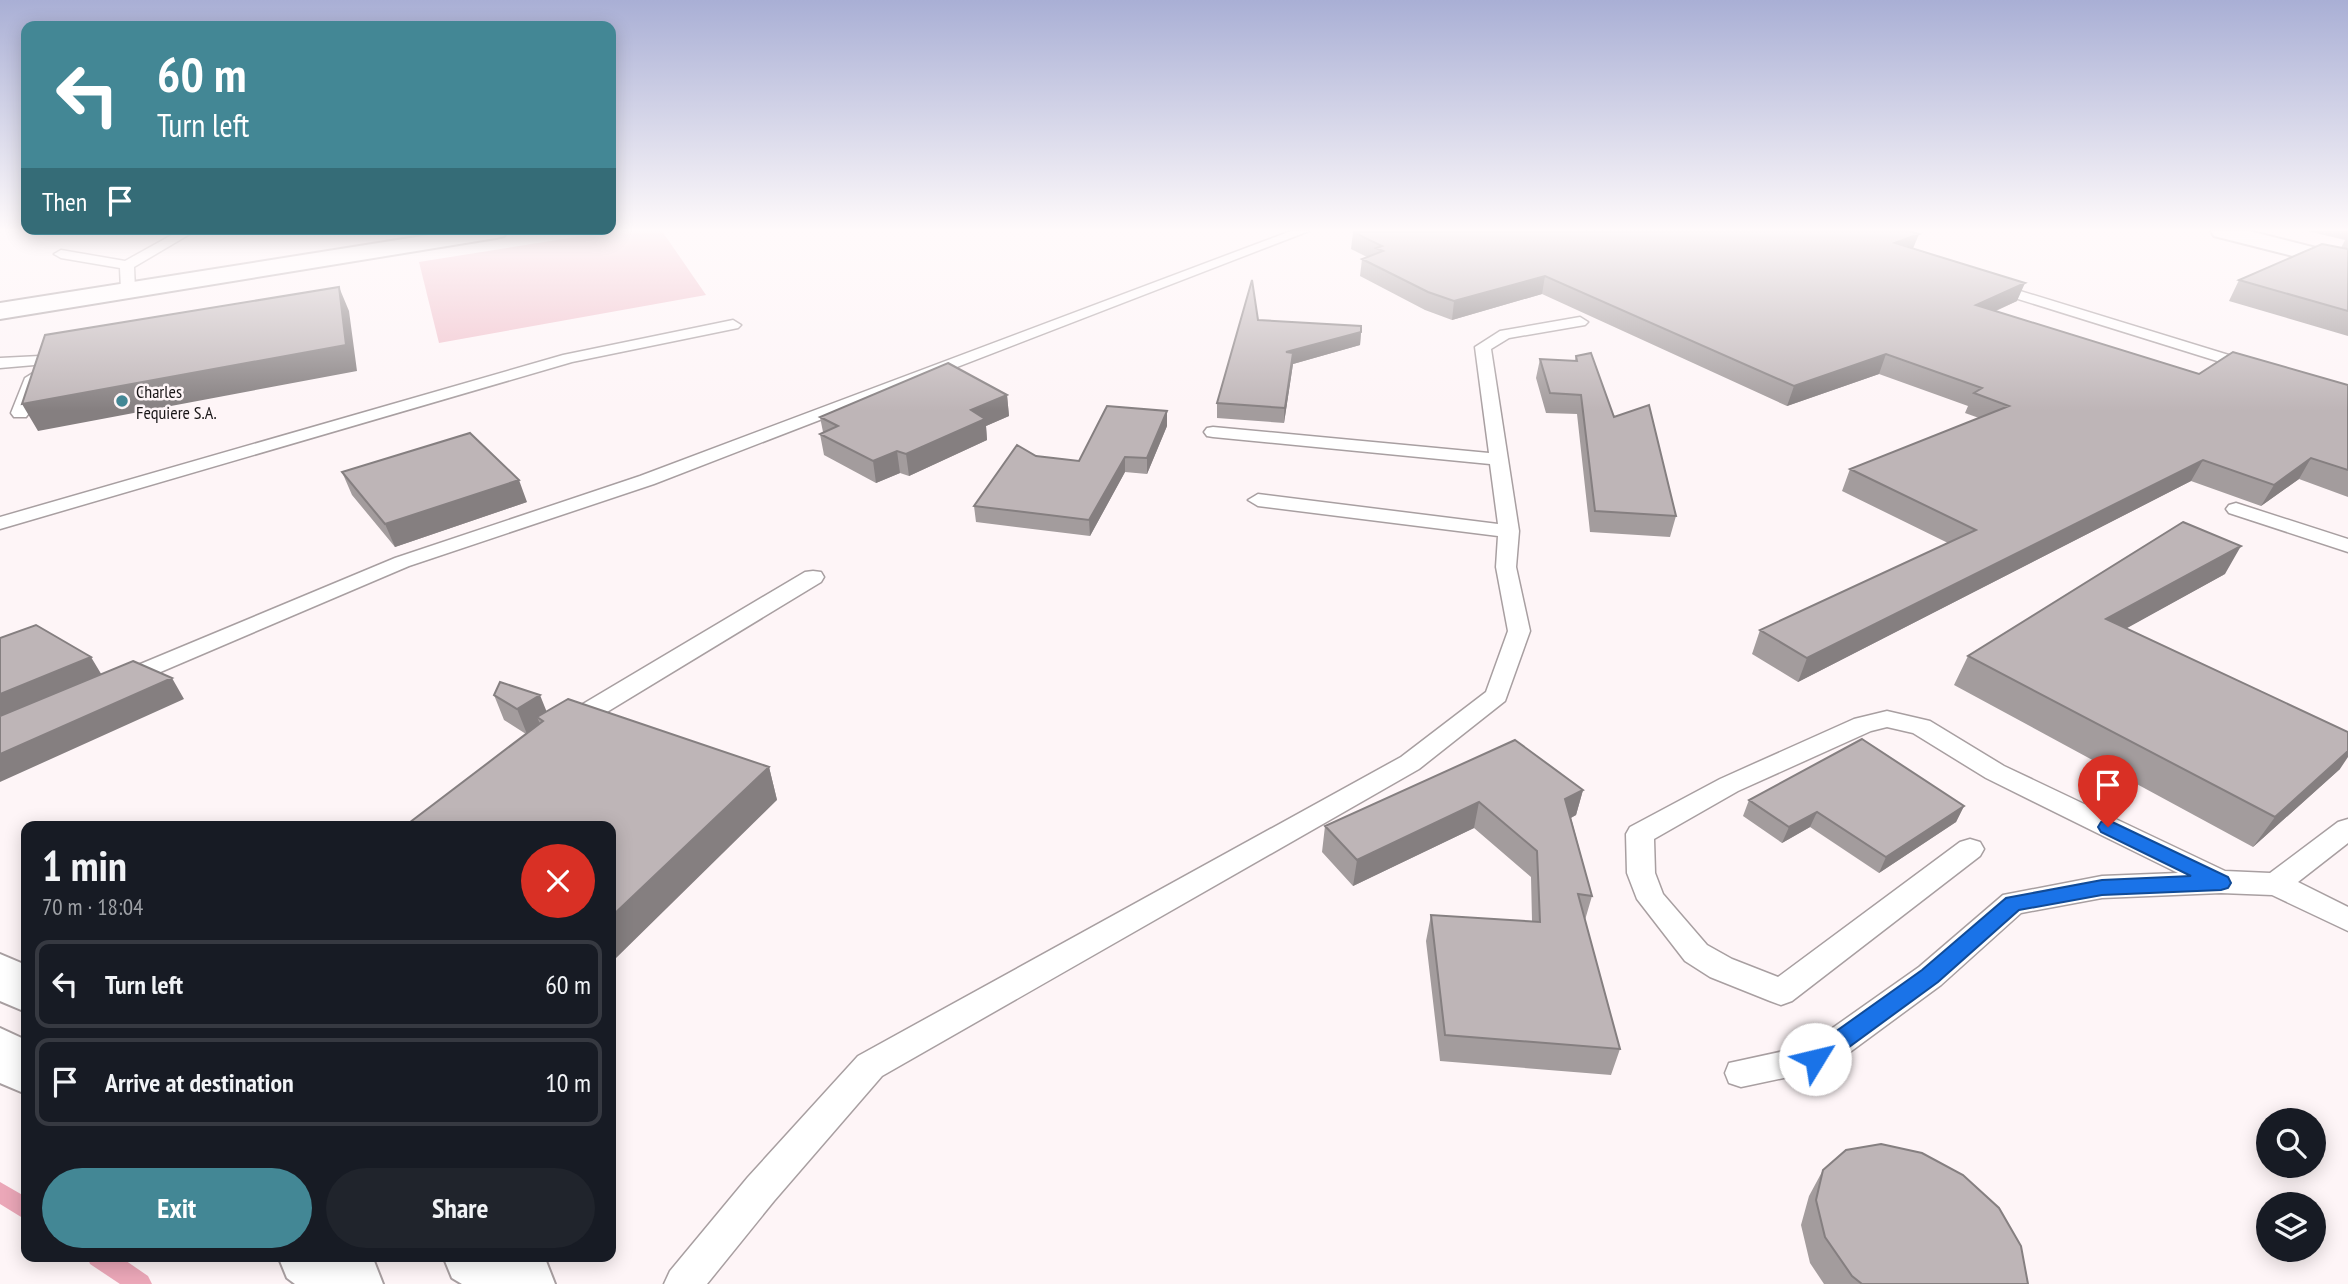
<!DOCTYPE html>
<html lang="en">
<head>
<meta charset="utf-8">
<style>
	:root { --surface:#171b24; --page:#20242c; --text:#f1f3f6; --muted:#9ea1a6; --line:#363941; --accent:#438795 }
	body { margin:0; font-family:"PT Sans Narrow",sans-serif; background:var(--page); color:var(--text); height:100vh; display:flex; flex-direction:column; font-size:26px; white-space:nowrap }
	* { box-sizing:border-box; margin:0 }
	p { font-size:23px; color:var(--muted) }
	.icon { flex:none; width:38px; height:38px; fill:none; stroke:currentColor; stroke-width:2; stroke-linecap:round; stroke-linejoin:round }
	.map { position:relative; flex:1; overflow:hidden }
	.side { position:absolute; left:21px; top:821px; width:595px; height:441px; display:flex; flex-direction:column; background:var(--surface); border-radius:14px; box-shadow:0 4px 18px #0003 }
	.side>* { flex:none }
	.hud { position:absolute; left:21px; top:21px; width:595px; height:214px; border-radius:14px; box-shadow:0 4px 18px #0003; background:#438795; color:#fff; overflow:hidden }
	.fabs { position:absolute; left:2256px; top:1108px; display:grid; gap:14px }
	.fabs a { display:grid; place-items:center; width:70px; height:70px; border-radius:50%; background:var(--surface); box-shadow:0 4px 18px #0003; font-size:35px }
	.pin { position:absolute; display:grid; place-items:center; width:60px; height:60px; color:#fff; margin:-72px -30px; border-radius:50% 50% 50% 0; rotate:-45deg; box-shadow:0 0 7px #0007 }
	.pin .icon { rotate:45deg }
	.me { position:absolute; width:77px; margin:-38px; rotate:54deg; stroke-linejoin:round; filter:drop-shadow(0 0 5px #0008) }
	.turn { display:flex; align-items:center; gap:24px; height:147px; padding:0 21px; font-size:32px }
	.turn .icon { width:91px; height:91px; stroke-width:2.5 }
	.turn b { display:block; font-size:49px; line-height:60px }
	.then { display:flex; align-items:center; height:66px; padding:0 21px; background:#0003; gap:14px; font-size:26px }
	.round { display:grid; place-items:center; flex:none; width:74px; height:74px; border-radius:37px; background:var(--page) }
	.overview { display:flex; align-items:center; justify-content:space-between; height:119px; padding:0 21px }
	h1 { font-size:42px; font-weight:700; line-height:52px }
	.button { display:flex; gap:14px; margin-top:auto; padding:14px 21px }
	.button a { flex:1; height:80px; border-radius:42px; background:var(--accent); color:#fff; font-size:28px; font-weight:700; line-height:80px; text-align:center }
	.button a+a { background:var(--page); color:var(--text) }
	ul { padding:0; list-style:none }
	li { display:flex; align-items:center; gap:21px; height:88px; margin:0 14px 10px; padding:0 7px; border:4px solid var(--line); border-radius:14px }
	li div { flex:1 }
	li b { display:block; font-size:26px }
	li em { font-style:normal }
	.map>svg:first-child { display:block }
</style>
</head>
<body>
<div class="map">
<svg width="2348" height="1284" viewBox="0 0 2348 1284">
	<rect width="100%" height="100%" fill="#fef5f7"/>
	<path fill="#f0c0cb" d="M 613,231 L 662,231 L 706,295 L 439,343 L 419,262 Z"/>
	<g fill="none" stroke-linecap="round" stroke-linejoin="round">
		<path fill="#eba7b8" fill-rule="evenodd" d="M 0,1182 L 26,1197 L 26,1220 L 0,1204 Z
			M 87,1256 L 119,1256 L 148,1276 L 152,1284 L 120,1284 L 90,1264 Z"/>
		<g stroke="#a89fa1" stroke-width="3">
			<path id="lane" d="M 179,231 L 195,231 L 134,267 L 135,290 L 128,294 L 121,290 L 120,268 L 61,258 L 54,254 L 61,250 L 125,261 Z
				M 1291,231 L 1309,231 L 654,484 L 409,566 L 130,685 L 122,687 L 114,685 L 110,680 L 114,675 L 395,558 L 640,476 Z
				M 1991,282 L 2258,364 L 2260,367 L 2252,372 L 2246,370 L 1986,289 L 1984,286 Z
				M 1580,317 L 1588,322 L 1585,325 L 1509,338 L 1491,349 L 1519,531 L 1516,567 L 1530,631 L 1505,701 L 1419,769 L 882,1076 L 774,1201 L 707,1284 L 664,1284 L 670,1271 L 748,1177 L 858,1056 L 1401,757 L 1486,692 L 1508,631 L 1496,567 L 1498,536 L 1258,506 L 1248,500 L 1258,494 L 1498,524 L 1490,464 L 1213,437 L 1207,436 L 1204,432 L 1207,428 L 1213,427 L 1489,453 L 1475,347 L 1500,331 Z
				M 733,320 L 741,325 L 738,328 L 572,362 L 0,529 L 0,517 L 563,355 Z
				M 40,356 L 46,358 L 48,361 L 46,364 L 0,368 L 0,358 Z
				M 33,373 L 41,378 L 29,413 L 26,417 L 14,417 L 11,413 L 25,378 Z
				M 2236,503 L 2348,539 L 2348,552 L 2229,513 L 2226,509 L 2229,505 Z
				M 813,571 L 821,572 L 824,577 L 821,582 L 579,729 L 570,731 L 561,729 L 558,723 L 561,717 L 805,572 Z
				M 1887,711 L 1930,721 L 2004,766 L 2225,871 L 2270,873 L 2338,822 L 2348,819 L 2348,843 L 2298,882 L 2348,907 L 2348,931 L 2272,895 L 2221,893 L 2102,898 L 2021,913 L 1941,985 L 1827,1069 L 1741,1087 L 1729,1083 L 1725,1073 L 1729,1063 L 1807,1046 L 1919,967 L 2003,895 L 2102,876 L 2178,873 L 1986,778 L 1913,733 L 1887,727 L 1871,731 L 1738,791 L 1654,839 L 1655,873 L 1663,894 L 1707,945 L 1732,959 L 1778,977 L 1960,842 L 1970,839 L 1980,842 L 1984,849 L 1980,856 L 1792,1001 L 1781,1005 L 1770,1001 L 1710,977 L 1685,961 L 1637,899 L 1627,873 L 1626,834 L 1630,827 L 1720,779 L 1854,719 Z"/>
		</g>
		<g stroke="#a89fa1" stroke-width="4">
			<path id="street" d="M 2211,231 L 2249,231 L 2348,256 L 2348,270 L 2214,236 Z"/>
		</g>
		<g stroke="#a89fa1" stroke-width="4">
			<path id="secondary" d="M 454,231 L 507,231 L 504,236 L 496,238 L 0,319 L 0,303 Z
				M 0,954 L 26,965 L 26,1012 L 0,1001 Z
				M 0,1028 L 26,1040 L 26,1094 L 0,1083 Z
				M 278,1256 L 366,1256 L 374,1261 L 383,1284 L 295,1284 L 287,1278 Z
				M 443,1256 L 537,1256 L 546,1261 L 555,1284 L 462,1284 L 452,1278 Z"/>
		</g>
		<use href="#lane" fill="#fff" fill-rule="evenodd"/>
		<use href="#street" fill="#fff" fill-rule="evenodd"/>
		<use href="#secondary" fill="#fff" fill-rule="evenodd"/>
	</g>
	<path fill="#a39c9d" d="M 2307,231 L 2348,231 L 2348,336 L 2229,301 L 2239,280 L 2341,248 L 2345,240 Z
		M 1353,232 L 1913,249 L 2017,301 L 1996,311 L 2199,374 L 2348,385 L 2348,497 L 2299,479 L 2261,506 L 2191,481 L 1798,682 L 1752,654 L 1760,630 L 1948,543 L 1842,491 L 1850,469 L 1979,418 L 1965,413 L 1968,406 L 1879,374 L 1787,406 L 1542,294 L 1452,320 L 1425,310 L 1360,276 L 1362,259 L 1367,257 L 1351,249 Z
		M 1258,320 L 1361,332 L 1360,345 L 1293,364 L 1284,423 L 1217,418 L 1217,403 Z
		M 1576,356 L 1676,516 L 1670,537 L 1590,532 L 1577,414 L 1546,413 L 1536,378 L 1540,359 L 1575,361 Z
		M 1007,395 L 1009,416 L 986,426 L 987,440 L 909,476 L 900,473 L 876,483 L 824,455 L 820,434 L 823,432 L 820,417 Z
		M 1167,426 L 1147,474 L 1125,472 L 1090,536 L 976,522 L 974,506 L 1036,456 L 1079,461 Z
		M 342,472 L 527,502 L 395,547 L 352,495 Z
		M 2225,574 L 2126,628 L 2340,769 L 2253,847 L 1954,685 L 1968,656 Z
		M 494,695 L 546,712 L 769,767 L 777,800 L 526,734 L 504,720 Z
		M 1515,740 L 1583,790 L 1576,815 L 1571,818 L 1592,896 L 1585,920 L 1620,1049 L 1611,1075 L 1440,1061 L 1426,941 L 1431,915 L 1532,921 L 1531,877 L 1474,828 L 1353,886 L 1322,852 L 1325,826 Z
		M 1749,800 L 1964,806 L 1956,822 L 1879,873 L 1810,827 L 1782,843 L 1743,816 Z
		M 1823,1170 L 2028,1284 L 1824,1284 L 1810,1263 L 1801,1225 L 1809,1196 Z"/>
	<path fill="#857f80" d="M 1919,234 L 1912,251 L 1895,243 Z
		M 1545,276 L 1542,294 L 1452,320 L 1454,301 Z
		M 2025,283 L 2017,301 L 1968,323 L 1976,305 Z
		M 339,287 L 349,311 L 357,371 L 38,431 L 22,404 Z
		M 1361,332 L 1360,345 L 1293,364 L 1284,423 L 1286,352 Z
		M 1886,354 L 1879,374 L 1787,406 L 1794,386 Z
		M 1007,395 L 1009,416 L 986,426 L 987,440 L 909,476 L 906,454 L 971,410 Z
		M 1167,411 L 1167,426 L 1147,474 L 1147,458 Z
		M 897,451 L 900,473 L 876,483 L 873,461 Z
		M 1125,457 L 1125,472 L 1090,536 L 1089,520 Z
		M 2311,458 L 2299,479 L 2261,506 L 2274,485 Z
		M 2203,460 L 2191,481 L 1798,682 L 1807,658 Z
		M 519,480 L 527,502 L 395,547 L 385,524 Z
		M 2241,546 L 2225,574 L 2091,648 L 2106,619 Z
		M 91,657 L 103,677 L 0,720 L 0,694 Z
		M 172,678 L 184,699 L 0,782 L 0,754 Z
		M 540,695 L 550,720 L 543,721 L 537,717 L 541,726 L 527,734 L 517,709 Z
		M 2348,751 L 2348,757 L 2340,769 L 2253,847 L 2275,817 Z
		M 769,767 L 777,800 L 611,963 L 611,917 Z
		M 1583,790 L 1576,815 L 1559,824 L 1565,799 Z
		M 1479,802 L 1474,828 L 1353,886 L 1357,860 Z
		M 1964,806 L 1956,822 L 1879,873 L 1886,857 Z
		M 1817,812 L 1810,827 L 1782,843 L 1789,827 Z"/>
	<path fill="#beb5b7" stroke="#857f80" stroke-width="2" d="M 1909,231 L 1919,234 L 1895,243 L 2025,283 L 1976,305 L 2199,374 L 2233,352 L 2348,385 L 2348,470 L 2311,458 L 2274,485 L 2203,460 L 1807,658 L 1760,630 L 1976,530 L 1850,469 L 2009,406 L 1974,393 L 1982,388 L 1886,354 L 1794,386 L 1545,276 L 1454,301 L 1428,292 L 1362,259 L 1383,251 L 1376,248 L 1382,246 L 1353,232 Z
		M 2322,244 L 2348,249 L 2348,311 L 2239,280 Z
		M 1252,280 L 1258,320 L 1361,326 L 1361,332 L 1286,352 L 1293,353 L 1285,408 L 1217,403 Z
		M 339,287 L 346,345 L 22,404 L 45,335 Z
		M 1591,353 L 1614,417 L 1649,405 L 1676,516 L 1595,511 L 1581,395 L 1550,393 L 1540,359 L 1577,361 L 1576,356 Z
		M 948,363 L 1007,395 L 971,410 L 985,419 L 906,454 L 897,451 L 873,461 L 820,434 L 838,426 L 820,417 Z
		M 1107,406 L 1167,411 L 1147,458 L 1125,457 L 1089,520 L 974,506 L 1017,445 L 1036,456 L 1079,461 Z
		M 470,433 L 519,480 L 385,524 L 342,472 Z
		M 2183,522 L 2241,546 L 2106,619 L 2348,732 L 2348,751 L 2275,817 L 1968,656 Z
		M 36,625 L 91,657 L 0,694 L 0,638 Z
		M 133,661 L 172,678 L 0,754 L 0,716 Z
		M 500,682 L 540,695 L 517,709 L 494,695 Z
		M 568,699 L 769,767 L 611,917 L 611,826 L 405,826 L 543,721 L 537,717 Z
		M 1862,739 L 1964,806 L 1886,857 L 1817,812 L 1789,827 L 1749,800 Z
		M 1515,740 L 1583,790 L 1565,799 L 1592,896 L 1578,894 L 1620,1049 L 1445,1035 L 1431,915 L 1540,922 L 1537,851 L 1479,802 L 1357,860 L 1325,826 Z
		M 1881,1144 L 1922,1153 L 1963,1175 L 1999,1208 L 2021,1246 L 2028,1284 L 1862,1284 L 1852,1276 L 1825,1237 L 1816,1200 L 1823,1170 L 1846,1150 Z"/>
	<linearGradient id="sky" x2="0" y2="1"><stop stop-color="#a9afd5"/><stop offset="0.56" stop-color="#fffafb"/><stop offset="1" stop-color="#fffafb" stop-opacity="0"/></linearGradient>
	<rect width="2348" height="411" fill="url(#sky)"/>
	<path fill="#1a73e8" stroke="#114b97" stroke-width="2" d="M 2108,820 L 2228,877 L 2231,883 L 2228,888 L 2221,890 L 2102,895 L 2019,910 L 1938,982 L 1823,1066 L 1815,1069 L 1807,1066 L 1803,1059 L 1807,1052 L 1922,970 L 2006,898 L 2102,880 L 2191,876 L 2101,832 L 2098,827 L 2101,822 Z"/>
	<circle fill="#438795" stroke="#fef5f7" stroke-width="2.5" cx="122" cy="401" r="7"/>
	<g text-anchor="middle" dominant-baseline="central" stroke-width="5" stroke-linejoin="round" paint-order="stroke">
		<g font-size="18" fill="#1a1718" stroke="#fef5f7" text-anchor="start">
			<text x="136" y="391">Charles<tspan x="136" dy="21">Fequiere S.A.</tspan></text>
		</g>
	</g>
</svg>
<div class="fabs">
<a><svg class="icon" aria-label="search" viewBox="0 0 24 24"><circle cx="10" cy="10" r="6"/><path d="M15 15l6 6"/></svg></a>
<a><svg class="icon" aria-label="layers" viewBox="0 0 24 24"><path d="M12 4l9 5-9 5-9-5zM3 14l9 5 9-5"/></svg></a>
</div>
<div class="pin" style="left:2108px;top:827px;background:#d93025"><svg class="icon" aria-label="arrive" viewBox="0 0 24 24"><path d="M6 21V4h12l-3 4 3 4H6"/></svg></div>
<svg class="me" style="left:1815px;top:1059px" viewBox="-20 -20 40 40"><circle r="19" fill="#fff"/><path d="M0-13L10 11 0 6-10 11z" fill="#1a73e8"/></svg>
<div class="hud">
<div class="turn"><svg class="icon" aria-label="left" viewBox="0 0 24 24"><path d="M17 20v-9H6M10 6l-5 5 5 5"/></svg><div><b>60 m</b>Turn left</div></div>
<div class="then">Then<svg class="icon" aria-label="arrive" viewBox="0 0 24 24"><path d="M6 21V4h12l-3 4 3 4H6"/></svg></div>
</div>
<section class="side">
<div class="overview"><div><h1>1 min</h1><p>70 m · 18:04</p></div><a class="round" style="background:#d93025;color:#fff"><svg class="icon" aria-label="close" viewBox="0 0 24 24"><path d="M6 6l12 12M18 6L6 18"/></svg></a></div>
<ul>
<li><svg class="icon" aria-label="left" viewBox="0 0 24 24"><path d="M17 20v-9H6M10 6l-5 5 5 5"/></svg><div><b>Turn left</b></div><em>60 m</em></li>
<li><svg class="icon" aria-label="arrive" viewBox="0 0 24 24"><path d="M6 21V4h12l-3 4 3 4H6"/></svg><div><b>Arrive at destination</b></div><em>10 m</em></li>
</ul>
<div class="button"><a>Exit</a><a>Share</a></div>
</section>
</div>
</body>
</html>
